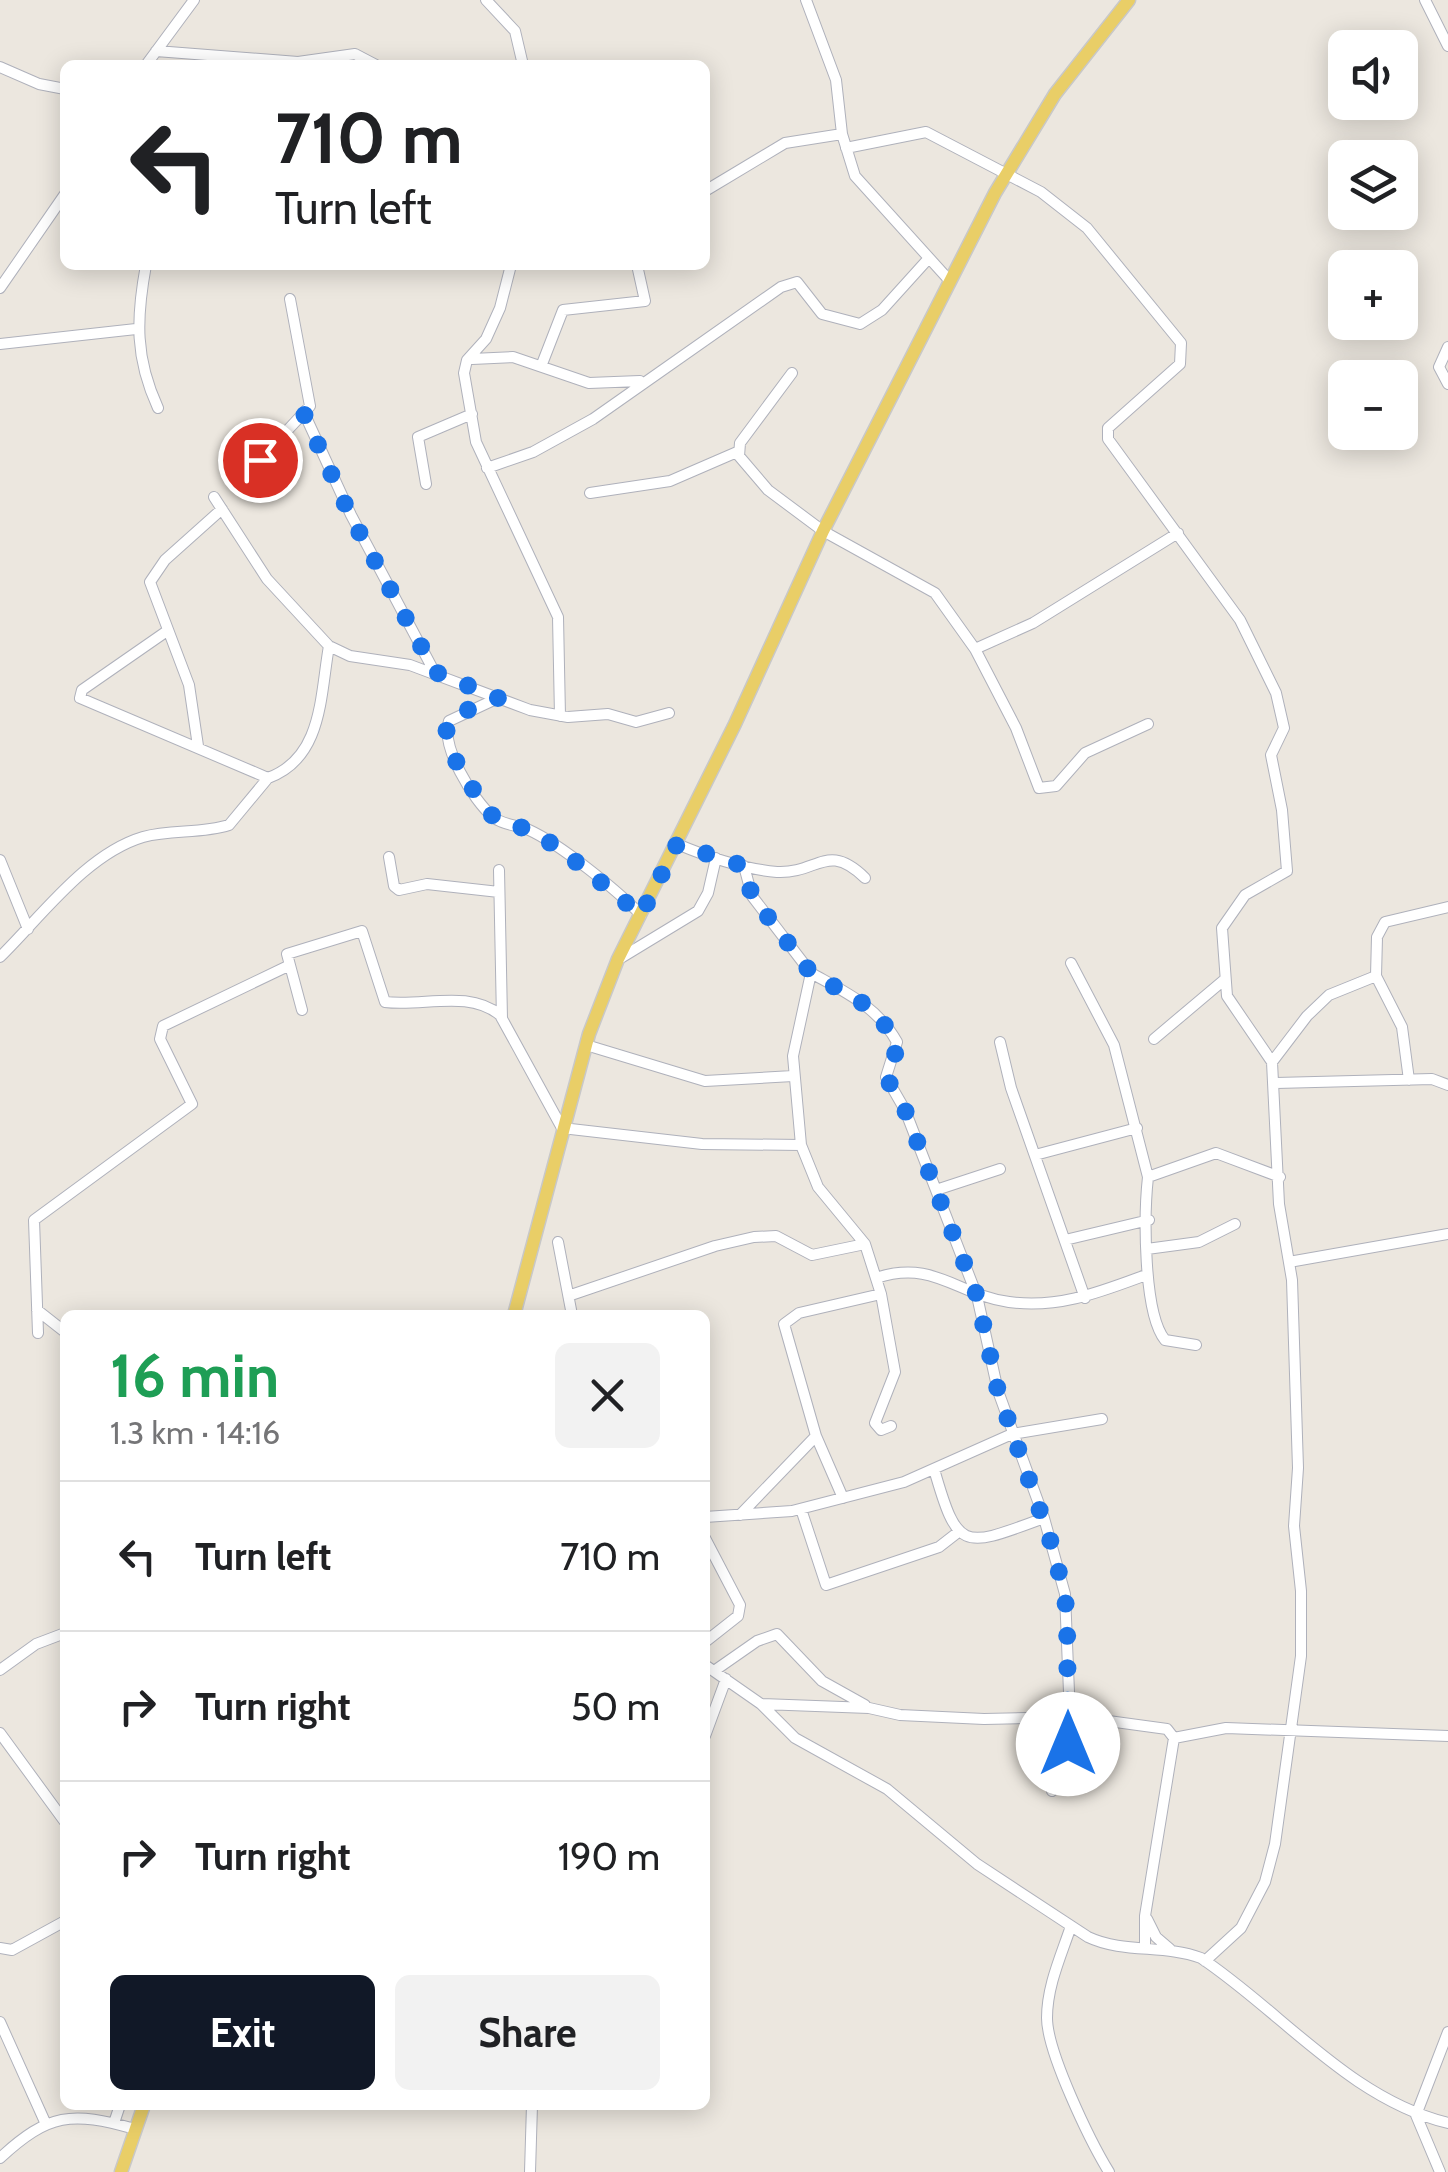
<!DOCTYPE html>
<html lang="en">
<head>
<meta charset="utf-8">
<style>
	:root { --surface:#fff; --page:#f2f2f2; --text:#202124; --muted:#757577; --line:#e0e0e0; --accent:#111827 }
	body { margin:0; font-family:Cabin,sans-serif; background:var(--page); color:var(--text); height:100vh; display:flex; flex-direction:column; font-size:38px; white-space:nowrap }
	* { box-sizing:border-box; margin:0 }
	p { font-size:32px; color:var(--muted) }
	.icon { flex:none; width:55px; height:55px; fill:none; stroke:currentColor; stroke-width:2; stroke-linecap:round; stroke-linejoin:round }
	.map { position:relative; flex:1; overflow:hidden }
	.sheet { position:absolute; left:60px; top:1310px; width:650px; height:800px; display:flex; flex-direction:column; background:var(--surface); border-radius:15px; box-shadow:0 5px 25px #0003 }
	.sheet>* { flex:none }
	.hud { position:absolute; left:60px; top:60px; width:650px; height:210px; border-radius:15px; box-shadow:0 5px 25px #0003; background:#fff; color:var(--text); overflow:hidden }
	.buttons { position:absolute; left:1328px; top:30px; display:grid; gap:20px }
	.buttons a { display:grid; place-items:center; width:90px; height:90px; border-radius:15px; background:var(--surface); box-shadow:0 5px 25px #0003; font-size:50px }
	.pin { position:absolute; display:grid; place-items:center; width:85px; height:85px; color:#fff; margin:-42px; border:5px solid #fff; border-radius:50%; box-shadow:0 2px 10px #0007 }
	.me { position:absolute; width:110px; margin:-55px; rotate:0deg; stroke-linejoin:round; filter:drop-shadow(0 0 8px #0008) }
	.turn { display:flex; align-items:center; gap:35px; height:210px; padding:0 50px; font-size:45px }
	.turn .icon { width:130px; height:130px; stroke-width:2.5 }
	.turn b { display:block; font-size:70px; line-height:85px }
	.round { display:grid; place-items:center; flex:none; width:105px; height:105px; border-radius:15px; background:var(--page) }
	.overview { display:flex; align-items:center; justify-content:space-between; height:170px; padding:0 50px }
	h1 { font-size:60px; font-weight:700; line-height:75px; color:#1e9e55 }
	.cta { display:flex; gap:20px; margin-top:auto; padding:20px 50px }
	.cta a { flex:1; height:115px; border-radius:15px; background:var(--accent); color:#fff; font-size:40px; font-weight:700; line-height:115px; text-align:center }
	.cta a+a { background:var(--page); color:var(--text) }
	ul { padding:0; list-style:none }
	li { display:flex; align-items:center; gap:30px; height:150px; padding:0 50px; border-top:2px solid var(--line) }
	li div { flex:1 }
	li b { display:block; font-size:38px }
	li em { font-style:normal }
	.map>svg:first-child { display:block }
</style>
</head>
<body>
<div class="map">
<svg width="1448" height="2172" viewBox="0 0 1448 2172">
	<rect width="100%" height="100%" fill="#ece7df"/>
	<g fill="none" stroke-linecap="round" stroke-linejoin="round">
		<g stroke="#afb1bb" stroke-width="12">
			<path id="minor" d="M 486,0 L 515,31 L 523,65
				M 806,0 L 836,80 L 842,134 L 855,176 L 949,280
				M 1425,0 L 1448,46
				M 156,51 L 298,62 L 355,54 L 376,65
				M 146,65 L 194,0
				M 0,67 L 39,84 L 65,89
				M 846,148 L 926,132 L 1041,192 L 1087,228 L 1181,343 L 1180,364 L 1108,428 L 1108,439 L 1240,620 L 1276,693 L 1284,728 L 1271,755 L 1282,810 L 1287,871 L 1245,895 L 1222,928 L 1227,996 L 1272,1062
				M 705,191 L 785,143 L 842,134
				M 146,265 C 136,319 135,358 158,408
				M 511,265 L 500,308 L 486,339 L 467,360 L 464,373 L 476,442 L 558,617 L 560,716
				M 0,288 L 65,194
				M 0,344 L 136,329
				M 1448,347 L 1439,367 L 1448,384
				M 472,359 L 513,357 L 589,383 L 640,381
				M 542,364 L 563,310 L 645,301 L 637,265
				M 792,373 L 740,443 L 739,456 L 768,490 L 823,531 L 935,593 L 975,649 L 1016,728 L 1039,788 L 1056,786 L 1085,753 L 1148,724
				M 305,415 L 351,515 L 435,673
				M 487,468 L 533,452 L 593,419 L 781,287 L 797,282 L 822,314 L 860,324 L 882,310 L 929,258
				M 244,477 L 310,406 L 290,299
				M 426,484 L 418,437 L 472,414
				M 590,493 L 670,481 L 737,452
				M 214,497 L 267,579 L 329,646 L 350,656 L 410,665 L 530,710 L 568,717 L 608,714 L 636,722 L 669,713
				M 167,631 L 82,690 L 80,698 L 268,778 C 323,758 320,696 329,646
				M 975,649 L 1033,623 L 1178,533
				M 498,698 L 449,721 C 440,746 473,800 493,817 C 502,825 518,825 529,830 C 560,844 617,890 641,915
				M 198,746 L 189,685 L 150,582 L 165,560 L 222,509
				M 677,844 C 708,857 744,869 777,872 C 818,874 827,841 865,878
				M 389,857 L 394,886 L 399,890 L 427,884 L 499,892
				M 0,860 L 28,929
				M 744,866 L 752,896 L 811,973 L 793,1056 L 801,1145 L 818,1187 L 865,1244 L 881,1294 L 895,1372 L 875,1423 L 881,1430 L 891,1426
				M 499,870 L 502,1019
				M 0,957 C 41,917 86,854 143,837 C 171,829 201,834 229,825 L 268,778
				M 619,959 L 698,911 L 708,893 L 716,858
				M 1071,963 L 1114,1045 L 1148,1177
				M 811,973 C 845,992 877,1006 897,1042 L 886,1077 L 905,1110 L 977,1296 L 998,1391 L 1044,1518 L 1065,1594 L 1070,1717 L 1068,1744 L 1052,1791
				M 1376,976 L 1402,1027 L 1409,1080
				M 302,1010 L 287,954 L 362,931 L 385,1002 C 423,1007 468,989 500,1015 L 562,1128 L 702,1144 L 801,1145
				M 1154,1039 L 1224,980
				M 1000,1042 L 1011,1088 L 1085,1298
				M 586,1045 L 705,1081 L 793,1076
				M 1276,1083 L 1432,1079 L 1448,1085
				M 1035,1155 L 1137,1128
				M 936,1190 L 1000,1169
				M 1065,1240 L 1149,1220
				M 558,1242 L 572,1315
				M 1147,1249 L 1199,1242 L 1235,1224
				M 1289,1262 L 1448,1234
				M 876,1278 C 934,1259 957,1295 1009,1302 C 1058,1309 1100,1292 1146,1275
				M 571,1295 L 715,1246 L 754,1237 L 776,1236 L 812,1255 L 865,1244
				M 37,1310 L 65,1332
				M 38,1333 L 34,1220 L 192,1104 L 160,1039 L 163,1026 L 288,966
				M 1196,1345 L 1165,1340 C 1143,1313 1144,1213 1148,1177 L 1216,1153 L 1280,1177
				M 934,1469 C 958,1553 963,1548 1044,1518
				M 843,1498 L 816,1436 L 784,1324 L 799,1313 L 881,1294
				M 801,1509 L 826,1585 L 939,1547 L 957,1533
				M 740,1515 L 816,1436
				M 705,1517 L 792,1511 L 904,1482 L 1012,1434 L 1102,1419
				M 705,1538 L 740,1605 L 738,1616 L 705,1642
				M 705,1665 L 761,1704 L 795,1738 L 887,1789 L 977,1864 L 1088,1937 C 1124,1954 1164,1944 1201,1958 C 1282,2012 1350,2099 1448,2123
				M 0,1670 L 36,1644 L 65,1633
				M 714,1671 L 757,1641 L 777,1634 L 822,1681 L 865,1705
				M 761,1704 L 869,1708 L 900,1715 L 984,1719 L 1079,1717 L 1167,1729 L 1174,1738 L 1145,1916 L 1145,1947
				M 0,1733 L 65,1822
				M 705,1736 L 726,1679
				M 1174,1738 L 1226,1728 L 1448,1736
				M 1147,1919 L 1156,1937 L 1170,1949
				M 1071,1926 C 1061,1956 1047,1986 1047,2018 C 1047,2052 1090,2141 1109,2172
				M 0,1948 L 12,1950 L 65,1921
				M 1205,1961 L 1241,1928 L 1265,1882 L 1275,1844 L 1301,1656 L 1301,1591 L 1294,1526 L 1298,1468 L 1292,1280 L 1279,1204 L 1272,1062 L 1307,1016 L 1329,995 L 1376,976 L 1377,937 L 1385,922 L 1448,907
				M 0,2022 L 45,2122
				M 114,2123 L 120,2105
				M 0,2158 C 49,2113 71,2111 135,2129
				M 530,2172 L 532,2105
				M 1440,2172 L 1416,2115 L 1448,2032"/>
		</g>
		<g stroke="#c8c8c8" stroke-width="15">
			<path id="major" d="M 514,1315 L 589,1034 L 618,959 L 735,724 L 823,531 L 995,193 L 1055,94 L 1129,0
				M 121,2172 L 144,2105"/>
		</g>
		<use href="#minor" stroke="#fff" stroke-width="10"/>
		<use href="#major" stroke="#e9ce67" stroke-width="12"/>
	</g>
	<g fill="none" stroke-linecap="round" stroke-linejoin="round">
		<path stroke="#1a73e8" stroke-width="18" stroke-dasharray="0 32.4" d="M 260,460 L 304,414 L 350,515 L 435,672 L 498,698 L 455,715 L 446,729 L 459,770 L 494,818 L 529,830 L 559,848 L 641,915 L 677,844 L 744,866 L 752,896 L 811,973 L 871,1008 L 892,1034 L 897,1049 L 886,1077 L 905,1110 L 977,1296 L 998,1391 L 1055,1554 L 1067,1610 L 1068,1744"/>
	</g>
</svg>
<div class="buttons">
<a><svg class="icon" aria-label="sound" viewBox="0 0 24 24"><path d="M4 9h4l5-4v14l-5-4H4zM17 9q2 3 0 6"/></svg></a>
<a><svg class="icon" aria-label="layers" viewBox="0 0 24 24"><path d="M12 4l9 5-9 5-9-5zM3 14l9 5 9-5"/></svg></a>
<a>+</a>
<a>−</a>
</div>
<div class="pin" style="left:260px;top:460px;background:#d93025"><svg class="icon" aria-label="arrive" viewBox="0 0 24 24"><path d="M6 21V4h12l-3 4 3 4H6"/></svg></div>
<svg class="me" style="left:1068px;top:1744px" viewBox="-20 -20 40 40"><circle r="19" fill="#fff"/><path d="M0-13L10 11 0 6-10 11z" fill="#1a73e8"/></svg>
<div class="hud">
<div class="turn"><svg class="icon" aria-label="left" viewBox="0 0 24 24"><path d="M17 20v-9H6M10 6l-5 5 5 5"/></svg><div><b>710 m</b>Turn left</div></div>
</div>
<section class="sheet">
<div class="overview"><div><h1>16 min</h1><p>1.3 km · 14:16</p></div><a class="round"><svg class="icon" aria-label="close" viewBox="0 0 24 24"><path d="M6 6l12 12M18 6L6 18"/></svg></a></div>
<ul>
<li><svg class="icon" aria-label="left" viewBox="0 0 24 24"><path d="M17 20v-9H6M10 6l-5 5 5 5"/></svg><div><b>Turn left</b></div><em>710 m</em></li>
<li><svg class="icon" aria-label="right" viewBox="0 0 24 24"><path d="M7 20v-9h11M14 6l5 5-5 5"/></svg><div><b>Turn right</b></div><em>50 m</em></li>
<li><svg class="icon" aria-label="right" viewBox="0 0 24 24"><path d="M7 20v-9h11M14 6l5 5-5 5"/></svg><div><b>Turn right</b></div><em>190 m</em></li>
</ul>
<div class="cta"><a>Exit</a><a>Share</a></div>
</section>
</div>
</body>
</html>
